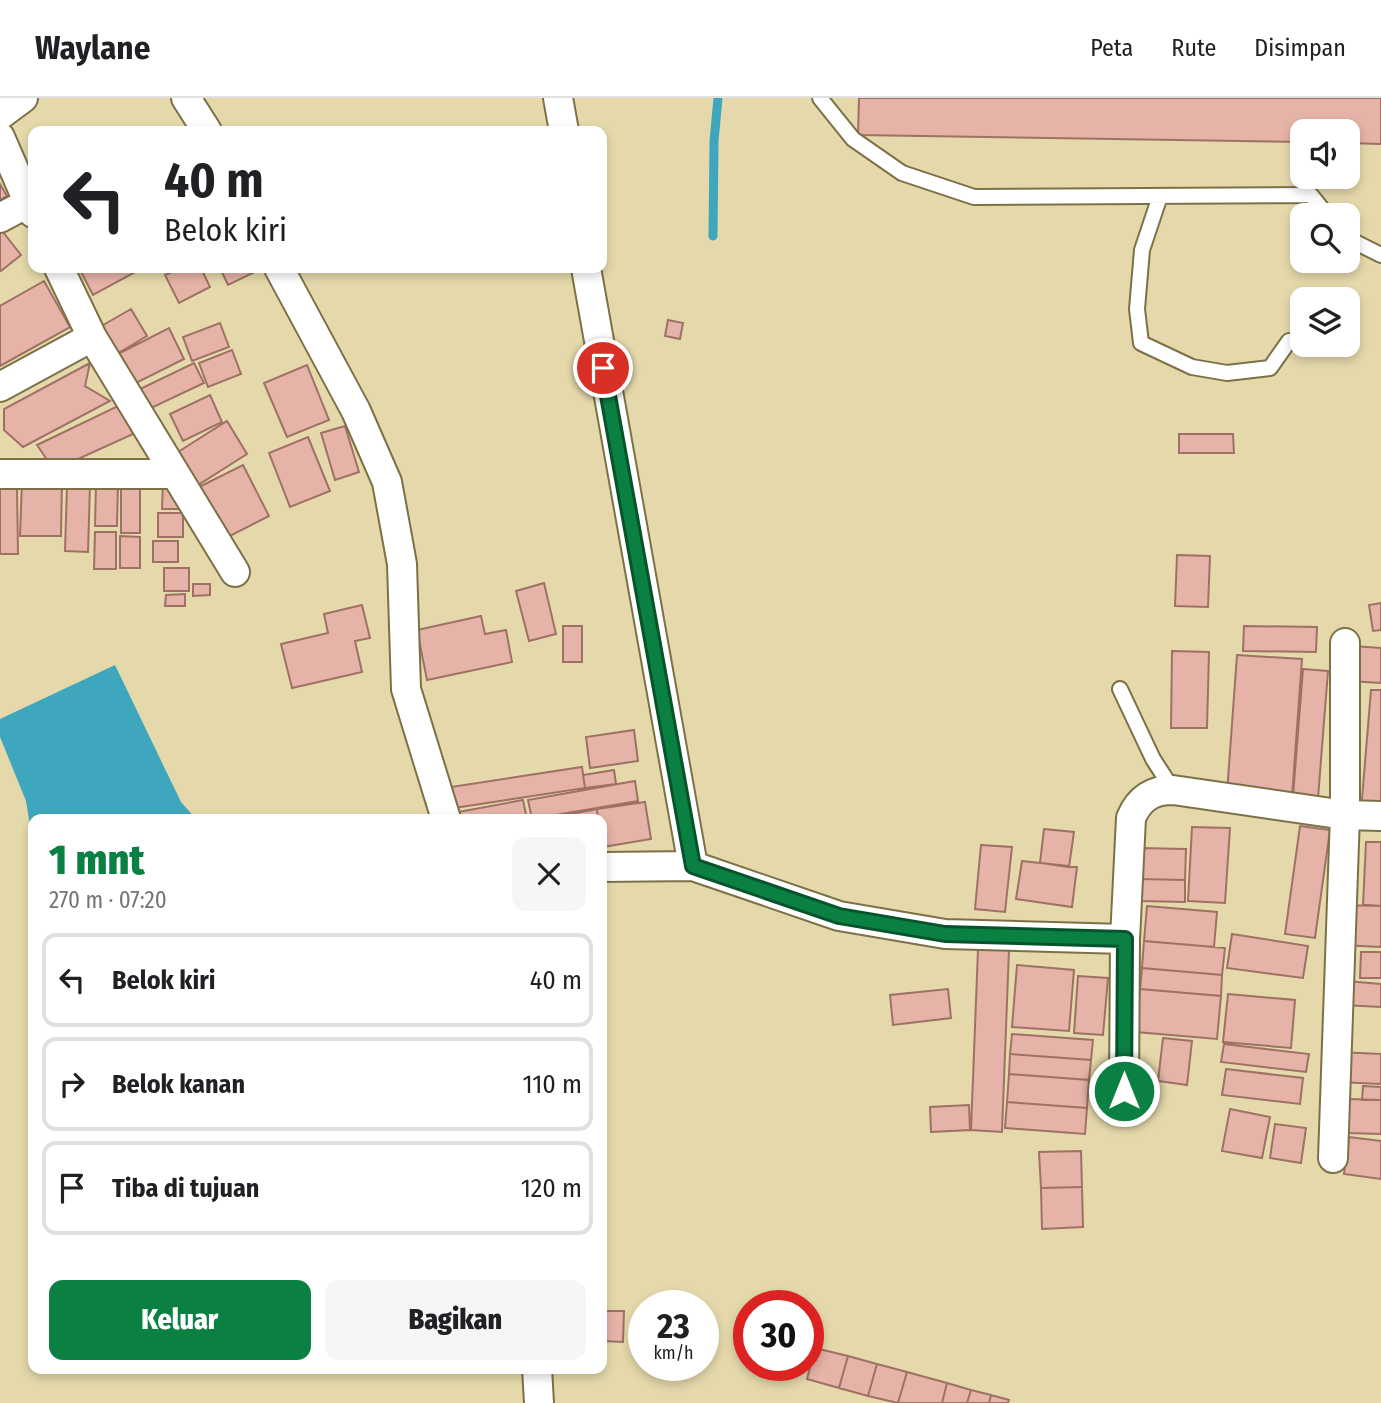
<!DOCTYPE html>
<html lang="id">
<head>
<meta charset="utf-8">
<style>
	:root { --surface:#fff; --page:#f6f6f6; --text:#202124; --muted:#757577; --line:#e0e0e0; --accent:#0b8043 }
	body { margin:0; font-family:"Fira Sans Condensed",sans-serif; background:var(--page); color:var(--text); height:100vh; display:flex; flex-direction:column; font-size:26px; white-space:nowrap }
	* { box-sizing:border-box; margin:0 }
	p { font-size:23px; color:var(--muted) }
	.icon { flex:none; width:38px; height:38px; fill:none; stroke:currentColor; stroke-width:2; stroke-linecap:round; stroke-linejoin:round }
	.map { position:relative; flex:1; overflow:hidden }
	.drawer { position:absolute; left:28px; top:716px; width:579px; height:560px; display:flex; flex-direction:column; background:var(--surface); border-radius:14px; box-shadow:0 4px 10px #0003 }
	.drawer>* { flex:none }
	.guide { position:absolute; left:28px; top:28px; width:579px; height:147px; border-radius:14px; box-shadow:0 4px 10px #0003; background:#fff; color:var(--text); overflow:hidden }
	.controls { position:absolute; left:1290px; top:21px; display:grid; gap:14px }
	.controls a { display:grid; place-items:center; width:70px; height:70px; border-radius:14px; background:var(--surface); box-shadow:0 4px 10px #0003; font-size:35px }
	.speed { position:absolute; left:628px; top:1192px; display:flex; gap:14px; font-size:35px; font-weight:700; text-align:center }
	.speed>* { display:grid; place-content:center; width:91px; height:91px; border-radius:50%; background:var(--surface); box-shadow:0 4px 10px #0003; line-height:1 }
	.speed small { font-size:18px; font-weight:400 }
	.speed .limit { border:10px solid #d22; background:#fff; color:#111 }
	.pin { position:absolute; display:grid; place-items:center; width:60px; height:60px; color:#fff; margin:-30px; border:4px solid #fff; border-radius:50%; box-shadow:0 2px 7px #0007 }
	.me { position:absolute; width:77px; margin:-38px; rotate:0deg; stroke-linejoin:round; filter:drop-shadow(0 0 5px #0008) }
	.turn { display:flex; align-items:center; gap:24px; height:147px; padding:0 21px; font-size:32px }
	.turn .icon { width:91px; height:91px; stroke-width:2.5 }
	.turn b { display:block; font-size:49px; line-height:60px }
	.round { display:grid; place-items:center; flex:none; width:74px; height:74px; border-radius:14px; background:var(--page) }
	.overview { display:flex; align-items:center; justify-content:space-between; height:119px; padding:0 21px }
	h1 { font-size:42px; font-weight:800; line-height:52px; color:var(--accent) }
	.primary-button { display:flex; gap:14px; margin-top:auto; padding:14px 21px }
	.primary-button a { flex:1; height:80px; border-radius:14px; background:var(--accent); color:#fff; font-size:28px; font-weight:800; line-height:80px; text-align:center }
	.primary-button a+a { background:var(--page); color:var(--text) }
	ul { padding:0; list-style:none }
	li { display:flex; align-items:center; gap:21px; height:94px; margin:0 14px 10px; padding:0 7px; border:4px solid var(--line); border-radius:14px }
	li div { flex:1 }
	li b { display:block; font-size:26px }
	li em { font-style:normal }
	header { display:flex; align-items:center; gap:42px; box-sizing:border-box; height:98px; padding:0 35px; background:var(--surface); border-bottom:2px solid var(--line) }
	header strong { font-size:33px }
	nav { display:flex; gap:38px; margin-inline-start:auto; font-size:24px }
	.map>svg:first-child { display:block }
</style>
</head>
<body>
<header>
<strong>Waylane</strong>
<nav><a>Peta</a><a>Rute</a><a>Disimpan</a></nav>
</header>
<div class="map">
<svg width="1381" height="1305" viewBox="0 0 1381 1305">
	<rect width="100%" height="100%" fill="#e5d9ab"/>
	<path fill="#3fa7bd" d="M 115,567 L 181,704 L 196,721 L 33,721 L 33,746 L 26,703 L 0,639 L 0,621 Z"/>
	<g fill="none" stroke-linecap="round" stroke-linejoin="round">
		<path stroke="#3fa7bd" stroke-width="9" d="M 713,138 L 714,43 L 718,0"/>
	</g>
	<path fill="#e5b3a7" stroke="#9f7165" stroke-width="2" d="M 859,0 L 1381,0 L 1381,46 L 1348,45 L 1348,33 L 1302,33 L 1302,44 L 858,37 Z
		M 0,86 L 7,98 L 0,102 Z
		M 0,130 L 21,157 L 1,173 L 0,171 Z
		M 79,170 L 141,170 L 141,171 L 93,197 Z
		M 181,170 L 201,170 L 210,189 L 179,205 L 165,177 Z
		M 220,170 L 263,170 L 228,187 Z
		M 44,183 L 70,229 L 0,268 L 0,208 Z
		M 131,211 L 147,238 L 115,257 L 98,230 Z
		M 668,222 L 683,225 L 680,241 L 665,238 Z
		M 220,225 L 229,249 L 192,263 L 183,239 Z
		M 169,230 L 184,261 L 128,289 L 114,258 Z
		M 232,252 L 241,276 L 208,289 L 199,265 Z
		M 90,265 L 85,288 L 110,303 L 23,349 L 4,332 L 4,311 Z
		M 194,265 L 204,285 L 149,311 L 140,291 Z
		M 307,267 L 329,322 L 287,339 L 264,285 Z
		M 210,297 L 222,324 L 183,343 L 170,316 Z
		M 120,307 L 133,336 L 54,372 L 37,347 Z
		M 227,323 L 247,356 L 198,387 L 178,354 Z
		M 345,328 L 359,374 L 335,382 L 321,335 Z
		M 1179,336 L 1233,336 L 1234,355 L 1179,355 Z
		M 308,339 L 330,393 L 290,409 L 269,355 Z
		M 243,367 L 269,418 L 226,440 L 199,389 Z
		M 22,382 L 62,383 L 61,438 L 20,438 Z
		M 163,384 L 180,384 L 180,411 L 162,411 Z
		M 96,385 L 118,385 L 117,428 L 95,428 Z
		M 121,385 L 140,385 L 140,435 L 121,435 Z
		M 67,388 L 90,388 L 88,454 L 65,453 Z
		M 17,390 L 18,456 L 0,456 L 0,391 Z
		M 158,415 L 183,415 L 183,439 L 158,439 Z
		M 95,434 L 116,434 L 116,471 L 94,471 Z
		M 120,438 L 140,439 L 140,470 L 120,470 Z
		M 153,443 L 178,443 L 178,464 L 153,464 Z
		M 1177,457 L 1210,458 L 1208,509 L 1175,508 Z
		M 164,470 L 189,470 L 189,493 L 164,493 Z
		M 544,485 L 556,536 L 529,543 L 516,493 Z
		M 193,486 L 210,486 L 210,497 L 193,498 Z
		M 185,496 L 185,508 L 165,508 L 166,497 Z
		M 1381,505 L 1381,532 L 1373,533 L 1369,507 Z
		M 362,507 L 370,540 L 355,543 L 362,574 L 292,590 L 281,546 L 328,535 L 324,516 Z
		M 481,518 L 485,536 L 506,532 L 512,564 L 427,582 L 417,532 Z
		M 563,528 L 582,528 L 582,564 L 563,564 Z
		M 1244,528 L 1317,529 L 1316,554 L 1243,553 Z
		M 1353,548 L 1381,550 L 1381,585 L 1350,583 Z
		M 1172,553 L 1209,554 L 1207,630 L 1171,630 Z
		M 1237,557 L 1302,561 L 1292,699 L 1227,695 Z
		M 1303,571 L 1328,573 L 1318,700 L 1293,698 Z
		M 1371,592 L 1381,592 L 1381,715 L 1361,713 Z
		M 634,632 L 638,663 L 590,670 L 586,639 Z
		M 582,669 L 585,690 L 454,710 L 451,689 Z
		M 614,672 L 616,686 L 585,690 L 583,677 Z
		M 635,683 L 638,703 L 532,721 L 528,702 Z
		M 523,702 L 527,721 L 459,721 L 458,714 Z
		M 645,704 L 651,741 L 603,749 L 602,721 L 598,721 L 597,711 Z
		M 597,711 L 598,721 L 571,721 L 571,716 Z
		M 1300,728 L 1330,732 L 1315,840 L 1285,836 Z
		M 1192,729 L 1230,730 L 1225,805 L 1188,803 Z
		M 1044,731 L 1074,734 L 1069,769 L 1040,765 Z
		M 1366,744 L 1381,744 L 1381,808 L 1363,807 Z
		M 981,747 L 1012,749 L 1005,814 L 975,811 Z
		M 1140,750 L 1186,751 L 1185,782 L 1139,781 Z
		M 1022,763 L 1077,769 L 1072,809 L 1016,801 Z
		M 1139,781 L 1185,782 L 1185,804 L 1139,803 Z
		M 1342,807 L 1381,808 L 1381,849 L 1341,847 Z
		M 1147,808 L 1217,814 L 1214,849 L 1144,843 Z
		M 1232,836 L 1308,848 L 1303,880 L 1227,870 Z
		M 1144,843 L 1225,850 L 1222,877 L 1142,870 Z
		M 978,851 L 1009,852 L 1002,1034 L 971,1032 Z
		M 1361,854 L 1381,854 L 1381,880 L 1360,880 Z
		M 1017,867 L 1074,872 L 1069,933 L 1012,929 Z
		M 1142,870 L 1222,877 L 1221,898 L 1140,891 Z
		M 1078,878 L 1108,880 L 1103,937 L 1074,935 Z
		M 1346,883 L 1381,886 L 1381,909 L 1344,907 Z
		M 948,891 L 951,920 L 893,927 L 890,897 Z
		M 1140,891 L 1221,898 L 1217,941 L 1136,934 Z
		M 1228,896 L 1295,902 L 1291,950 L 1223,944 Z
		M 1012,936 L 1093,942 L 1091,962 L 1010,956 Z
		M 1163,940 L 1192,943 L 1187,987 L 1158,983 Z
		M 1224,946 L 1309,956 L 1306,974 L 1221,964 Z
		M 1339,954 L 1381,956 L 1381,986 L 1338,984 Z
		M 1010,956 L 1091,962 L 1089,982 L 1009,976 Z
		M 1226,971 L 1303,980 L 1300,1006 L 1222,997 Z
		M 1009,976 L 1089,982 L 1087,1010 L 1007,1004 Z
		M 1363,988 L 1381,989 L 1381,1002 L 1362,1002 Z
		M 1349,1001 L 1381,1002 L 1381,1036 L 1348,1035 Z
		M 1007,1004 L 1087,1010 L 1085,1036 L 1005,1030 Z
		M 969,1007 L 970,1032 L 931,1034 L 930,1009 Z
		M 1230,1011 L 1270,1019 L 1262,1060 L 1222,1053 Z
		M 1275,1026 L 1306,1030 L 1301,1065 L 1270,1060 Z
		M 1349,1039 L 1381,1043 L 1381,1081 L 1344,1076 Z
		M 1081,1053 L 1082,1089 L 1041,1090 L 1039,1054 Z
		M 1082,1089 L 1083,1129 L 1042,1131 L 1041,1090 Z
		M 602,1213 L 624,1213 L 623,1244 L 602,1243 Z
		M 815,1250 L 848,1258 L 839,1290 L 807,1281 Z
		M 848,1258 L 877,1266 L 868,1298 L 839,1290 Z
		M 877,1266 L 907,1274 L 898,1305 L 868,1298 Z
		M 907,1274 L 947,1285 L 942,1305 L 898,1305 Z
		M 947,1285 L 971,1292 L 967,1305 L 942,1305 Z
		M 971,1292 L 991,1297 L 989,1305 L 967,1305 Z
		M 991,1297 L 1009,1302 L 1008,1305 L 989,1305 Z"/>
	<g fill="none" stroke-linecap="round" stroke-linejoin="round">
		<g stroke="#7c7146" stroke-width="18">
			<path id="lane" d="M 820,0 L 853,41 L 902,75 L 974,99 L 1311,97 L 1327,117
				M 1160,98 L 1142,152 L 1137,211 L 1141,245 L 1192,269 L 1227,275 L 1270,270 L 1289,243
				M 1348,137 L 1353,143 L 1381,157
				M 1120,591 L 1153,661 L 1173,692"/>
		</g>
		<g stroke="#7c7146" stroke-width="32">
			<path id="street" d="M 186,0 L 207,33
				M 558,0 L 564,33
				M 0,17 L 23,0
				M 0,39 L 33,115
				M 0,120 L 28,105
				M 59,170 L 92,239 L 235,474
				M 279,170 L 356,313 L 387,384 L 402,466 L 406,591 L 446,721
				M 586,170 L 693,768
				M 0,289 L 92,239
				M 0,376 L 175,376
				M 602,769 L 693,768 L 839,818 L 945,836 L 1125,841
				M 1124,993 L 1125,841 L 1131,720 C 1139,701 1151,692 1173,692 L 1345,717 L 1381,718
				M 1333,1060 L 1345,717 L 1345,545
				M 537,1270 L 539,1305"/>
		</g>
		<use href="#lane" stroke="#fff" stroke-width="14"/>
		<use href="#street" stroke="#fff" stroke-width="28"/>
	</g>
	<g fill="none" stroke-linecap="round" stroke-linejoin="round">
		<g stroke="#07532c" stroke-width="18">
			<path id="route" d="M 603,270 L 693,768 L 839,818 L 945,836 L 1125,841 L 1124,993"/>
		</g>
		<use href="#route" stroke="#0b8043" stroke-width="12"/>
	</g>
</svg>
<div class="controls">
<a><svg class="icon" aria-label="sound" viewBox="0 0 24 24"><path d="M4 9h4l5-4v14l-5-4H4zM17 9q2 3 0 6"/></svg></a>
<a><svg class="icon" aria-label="search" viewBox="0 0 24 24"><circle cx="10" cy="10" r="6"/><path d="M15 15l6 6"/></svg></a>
<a><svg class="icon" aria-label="layers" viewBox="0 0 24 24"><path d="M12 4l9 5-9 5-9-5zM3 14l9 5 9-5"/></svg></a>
</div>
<div class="speed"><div>23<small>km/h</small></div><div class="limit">30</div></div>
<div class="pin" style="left:603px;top:270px;background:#d93025"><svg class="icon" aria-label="arrive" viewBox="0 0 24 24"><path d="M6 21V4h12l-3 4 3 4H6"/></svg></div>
<svg class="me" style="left:1124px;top:993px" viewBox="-20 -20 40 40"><circle r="17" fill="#0b8043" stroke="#fff" stroke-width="3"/><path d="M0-11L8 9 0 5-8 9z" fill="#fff"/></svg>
<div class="guide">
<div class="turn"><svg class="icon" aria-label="left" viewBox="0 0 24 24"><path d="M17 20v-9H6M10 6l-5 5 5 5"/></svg><div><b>40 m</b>Belok kiri</div></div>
</div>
<section class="drawer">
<div class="overview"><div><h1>1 mnt</h1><p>270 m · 07:20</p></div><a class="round"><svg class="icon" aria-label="close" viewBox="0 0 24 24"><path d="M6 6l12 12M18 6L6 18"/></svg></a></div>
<ul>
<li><svg class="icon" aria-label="left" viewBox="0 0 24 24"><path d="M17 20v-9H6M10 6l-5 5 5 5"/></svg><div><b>Belok kiri</b></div><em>40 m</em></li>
<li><svg class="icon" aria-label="right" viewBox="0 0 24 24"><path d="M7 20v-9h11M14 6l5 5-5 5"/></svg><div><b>Belok kanan</b></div><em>110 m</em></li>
<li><svg class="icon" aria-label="arrive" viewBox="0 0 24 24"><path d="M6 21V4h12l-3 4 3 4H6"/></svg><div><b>Tiba di tujuan</b></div><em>120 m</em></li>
</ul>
<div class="primary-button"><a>Keluar</a><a>Bagikan</a></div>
</section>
</div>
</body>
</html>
